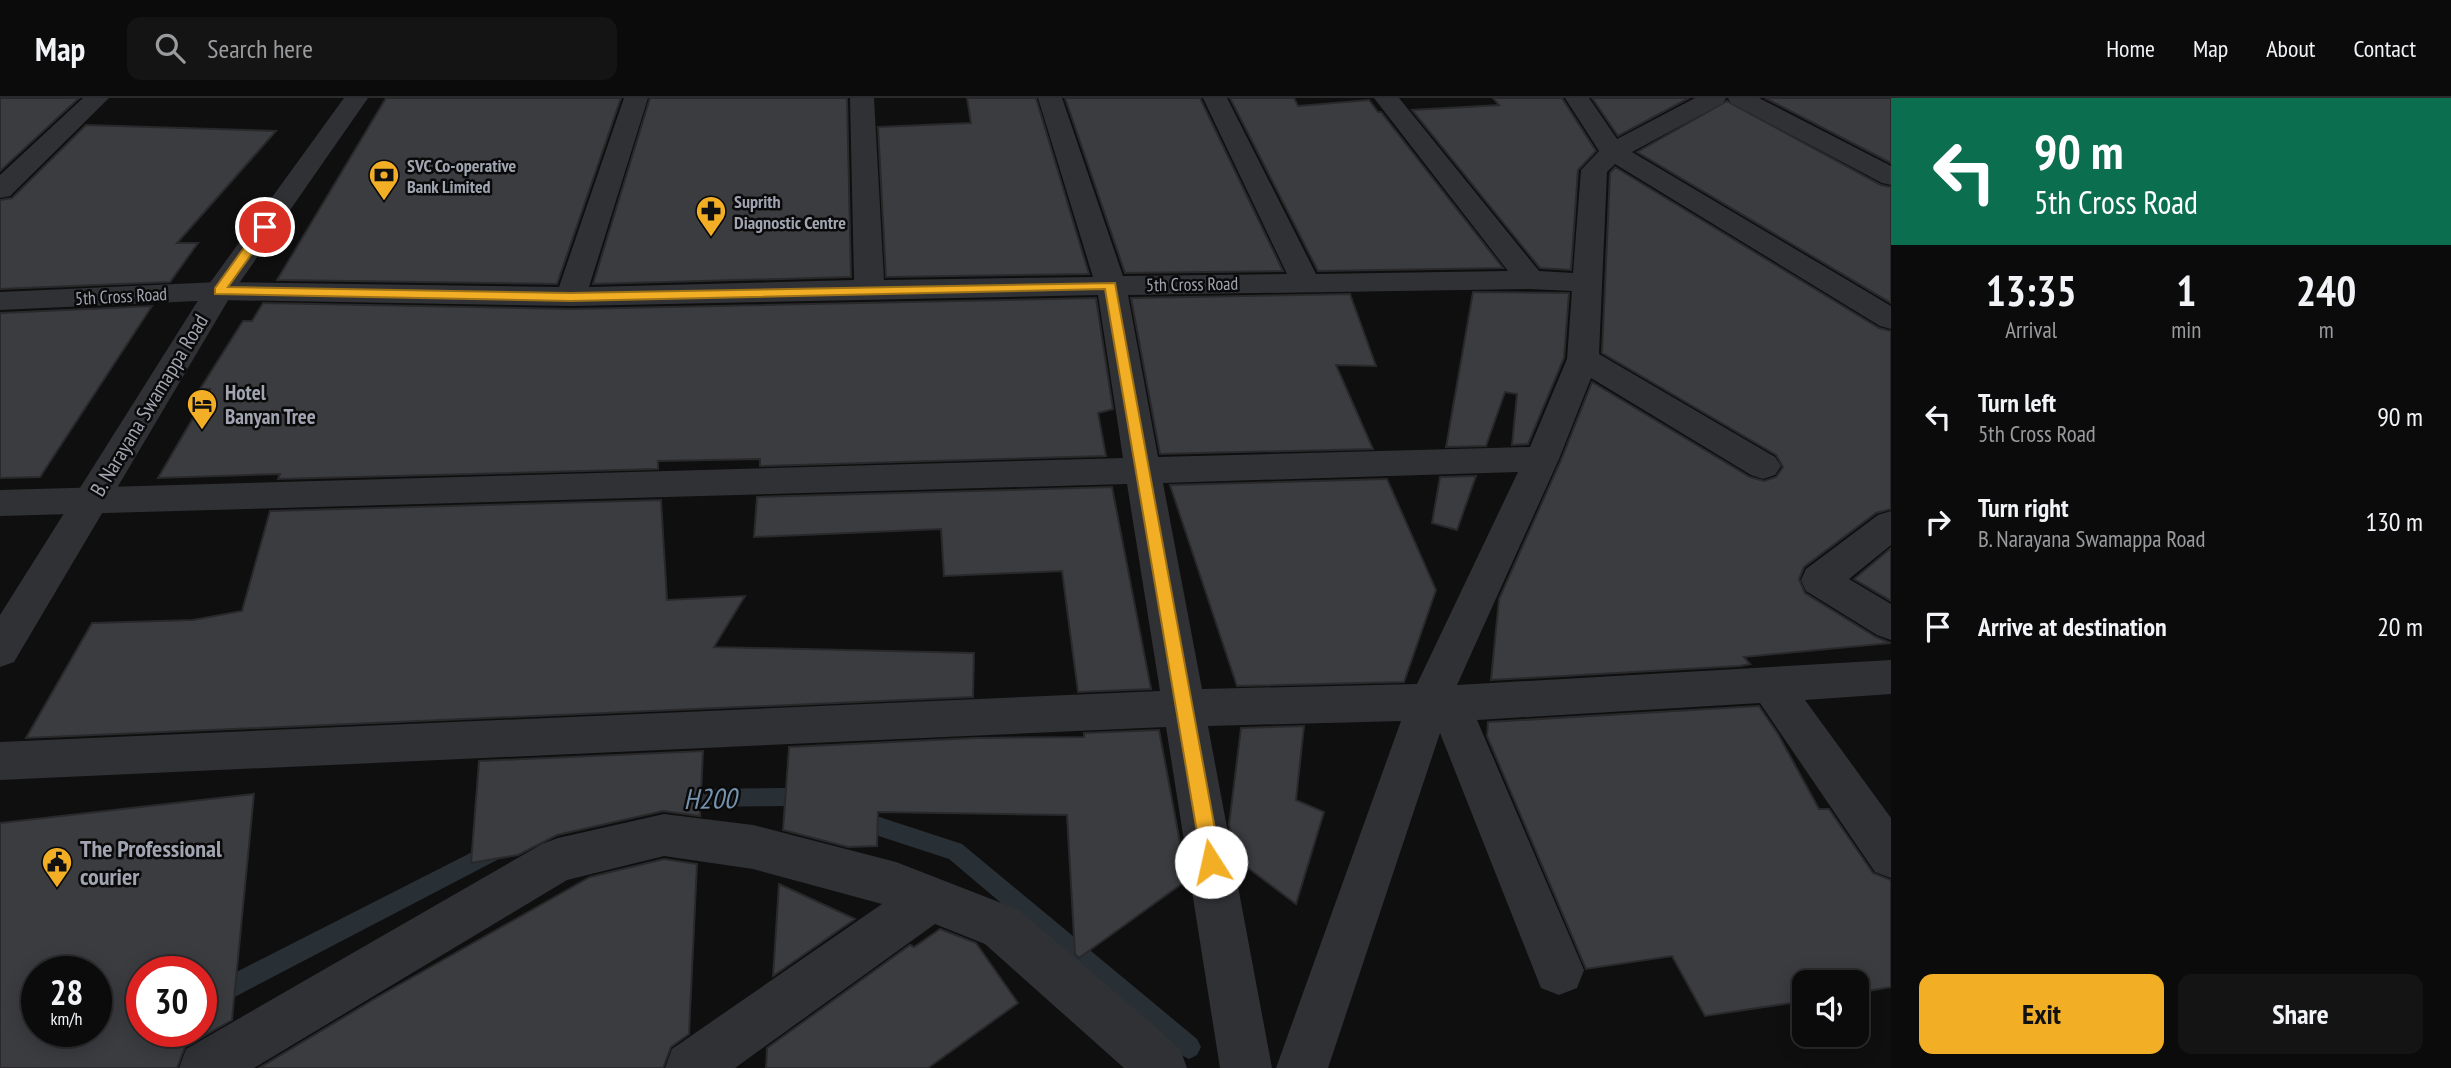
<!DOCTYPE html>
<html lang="en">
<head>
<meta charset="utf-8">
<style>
	:root { --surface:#0b0b0c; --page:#141415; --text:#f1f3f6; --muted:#9a9b9d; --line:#2b2b2d; --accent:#f2ae25 }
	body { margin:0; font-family:"PT Sans Narrow",sans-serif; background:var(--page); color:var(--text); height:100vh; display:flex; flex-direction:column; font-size:26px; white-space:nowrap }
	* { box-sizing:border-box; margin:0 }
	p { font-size:23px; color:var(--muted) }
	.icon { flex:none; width:38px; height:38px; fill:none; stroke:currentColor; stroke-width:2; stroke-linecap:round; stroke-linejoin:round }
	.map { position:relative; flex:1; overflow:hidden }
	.side { display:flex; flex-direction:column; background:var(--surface); width:560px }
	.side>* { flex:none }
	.banner { background:#0b6e4f; color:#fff; overflow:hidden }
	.buttons { position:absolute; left:1792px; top:872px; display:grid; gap:14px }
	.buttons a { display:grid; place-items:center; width:77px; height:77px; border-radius:14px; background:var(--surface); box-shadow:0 4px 18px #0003,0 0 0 2px var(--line); font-size:35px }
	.speed { position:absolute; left:21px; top:858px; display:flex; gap:14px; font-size:35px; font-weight:700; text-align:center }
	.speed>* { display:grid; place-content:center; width:91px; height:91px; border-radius:50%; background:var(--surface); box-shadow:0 4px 18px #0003,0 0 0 2px var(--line); line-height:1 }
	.speed small { font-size:18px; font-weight:400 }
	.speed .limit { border:10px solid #d22; background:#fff; color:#111 }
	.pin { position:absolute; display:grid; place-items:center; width:60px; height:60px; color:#fff; margin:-30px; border:4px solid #fff; border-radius:50%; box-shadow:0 2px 7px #0007 }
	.me { position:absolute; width:77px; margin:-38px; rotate:350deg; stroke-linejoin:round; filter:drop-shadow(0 0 5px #0008) }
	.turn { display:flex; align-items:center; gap:24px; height:147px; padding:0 28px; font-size:32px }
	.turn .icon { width:91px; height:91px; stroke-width:2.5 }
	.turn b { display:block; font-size:49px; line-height:60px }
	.eta { display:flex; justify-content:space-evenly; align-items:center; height:119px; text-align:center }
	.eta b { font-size:42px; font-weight:600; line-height:49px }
	.action { display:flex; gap:14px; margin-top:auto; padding:14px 28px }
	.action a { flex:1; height:80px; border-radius:14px; background:var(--accent); color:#111; font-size:28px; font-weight:600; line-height:80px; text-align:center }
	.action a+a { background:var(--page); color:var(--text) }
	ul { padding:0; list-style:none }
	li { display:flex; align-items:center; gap:21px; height:105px; padding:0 28px }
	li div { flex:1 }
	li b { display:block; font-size:26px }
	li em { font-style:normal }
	header { display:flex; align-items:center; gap:42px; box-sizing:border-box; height:98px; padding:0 35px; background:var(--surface); border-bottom:2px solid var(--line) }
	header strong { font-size:33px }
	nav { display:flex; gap:38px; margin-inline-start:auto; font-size:24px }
	.search { width:490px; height:63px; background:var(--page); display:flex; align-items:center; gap:18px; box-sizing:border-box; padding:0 24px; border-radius:14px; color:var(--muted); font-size:26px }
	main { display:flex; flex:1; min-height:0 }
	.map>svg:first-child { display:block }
</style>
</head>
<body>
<header>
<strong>Map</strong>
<div class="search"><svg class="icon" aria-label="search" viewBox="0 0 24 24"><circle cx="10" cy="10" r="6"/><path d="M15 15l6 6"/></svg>Search here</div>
<nav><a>Home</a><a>Map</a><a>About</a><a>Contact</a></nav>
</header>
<main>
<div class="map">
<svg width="1891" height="970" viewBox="0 0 1891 970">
	<rect width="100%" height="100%" fill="#0f0f10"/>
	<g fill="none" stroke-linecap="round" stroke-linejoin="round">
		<path fill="#282f35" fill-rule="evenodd" d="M 785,690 L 816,699 L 819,706 L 816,713 L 809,715 L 785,708 L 677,709 L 670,707 L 667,700 L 670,693 L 677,691 Z
			M 855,711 L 962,746 L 1197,941 L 1201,949 L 1197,957 L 1189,961 L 1181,957 L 949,761 L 848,728 L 845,721 L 848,714 Z
			M 490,745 L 497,748 L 501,755 L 497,762 L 225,904 L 217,907 L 209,904 L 206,896 L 209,888 Z"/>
	</g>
	<path fill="#3b3c40" stroke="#29292c" stroke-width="2" fill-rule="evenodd" d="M 0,0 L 79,0 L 0,73 Z
		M 386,0 L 621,0 L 557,186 L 277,182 Z
		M 650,0 L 847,0 L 851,179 L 593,186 Z
		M 967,0 L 1036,0 L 1089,176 L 886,179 L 878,29 L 971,25 Z
		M 1065,0 L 1200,0 L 1283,173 L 1125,175 Z
		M 1230,0 L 1294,0 L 1298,8 L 1369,2 L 1378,14 L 1381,14 L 1503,170 L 1318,173 Z
		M 1493,0 L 1562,0 L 1596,53 L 1578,72 L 1571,172 L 1540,170 L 1412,12 L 1499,7 Z
		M 1592,0 L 1689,0 L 1618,38 Z
		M 1765,0 L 1891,0 L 1891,65 Z
		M 1727,3 L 1881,87 L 1891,89 L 1891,205 L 1637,54 Z
		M 86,27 L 276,33 L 177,145 L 198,145 L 170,184 L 0,191 L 0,102 L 12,100 Z
		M 1615,69 L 1879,230 L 1891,233 L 1891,411 L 1876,415 L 1804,469 L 1799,481 L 1805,495 L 1876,539 L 1891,545 L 1744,559 L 1750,566 L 1740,568 L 1491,582 L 1499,501 L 1561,362 L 1592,284 L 1750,379 L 1764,383 L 1776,379 L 1783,369 L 1776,357 L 1602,255 L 1610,75 Z
		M 1473,194 L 1569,195 L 1564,260 L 1528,346 L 1512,347 L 1517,296 L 1505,294 L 1486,348 L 1446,349 Z
		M 1350,196 L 1376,268 L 1336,267 L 1373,351 L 1160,356 L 1131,200 Z
		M 1096,200 L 1113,311 L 1098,315 L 1106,358 L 760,368 L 760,361 L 658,363 L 658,371 L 278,381 L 280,376 L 158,380 L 210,291 L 200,291 L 243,223 L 252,223 L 263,205 L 571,211 Z
		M 152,208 L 40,379 L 0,380 L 0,215 Z
		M 1476,378 L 1457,432 L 1432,425 L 1440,379 Z
		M 1387,381 L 1436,492 L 1404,584 L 1237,588 L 1170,387 Z
		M 1112,389 L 1151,591 L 1078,594 L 1062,473 L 944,478 L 941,431 L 754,439 L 757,399 Z
		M 661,402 L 667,502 L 745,498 L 714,549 L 974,555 L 973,599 L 26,640 L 92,525 L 193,522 L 242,513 L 270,413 Z
		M 1891,450 L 1891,503 L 1854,481 Z
		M 1759,608 L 1778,636 L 1819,711 L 1829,711 L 1873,775 L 1891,782 L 1891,889 L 1857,895 L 1857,884 L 1804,884 L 1804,903 L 1705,918 L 1672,858 L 1586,871 L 1487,638 L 1488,624 Z
		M 1304,628 L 1296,702 L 1324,714 L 1296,806 L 1236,761 L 1229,727 L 1241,630 Z
		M 1159,632 L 1187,782 L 1079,860 L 1075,856 L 1067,717 L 878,714 L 877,748 L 848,749 L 783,732 L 789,649 L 975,640 L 1084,639 L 1084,635 Z
		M 703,653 L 700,718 L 663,713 L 557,737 L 518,757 L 471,765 L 479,663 Z
		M 254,696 L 232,922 L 185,949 L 177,970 L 0,970 L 0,725 ZM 37,873 L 96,873 L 96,933 L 37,933 ZM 142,873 L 201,873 L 201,933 L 142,933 Z
		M 664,761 L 697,766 L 689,936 L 671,949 L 663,970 L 259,970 L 381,897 L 590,779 Z
		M 779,786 L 855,821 L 773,878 Z
		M 940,831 L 976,845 L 1018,905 L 928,970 L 766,970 L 767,950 L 910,847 L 914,849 Z"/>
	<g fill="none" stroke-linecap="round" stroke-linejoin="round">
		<path fill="#303135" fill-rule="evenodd" d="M 83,0 L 109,0 L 10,98 L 0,100 L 0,77 Z
			M 624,0 L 648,0 L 589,189 L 854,182 L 850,0 L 874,0 L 884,182 L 1093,179 L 1038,0 L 1062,0 L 1123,178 L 1287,176 L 1203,0 L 1227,0 L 1316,176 L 1508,173 L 1374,0 L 1399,0 L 1539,173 L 1573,175 L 1581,72 L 1599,53 L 1565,0 L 1589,0 L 1617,41 L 1695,0 L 1726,0 L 1723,5 L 1632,54 L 1891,208 L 1891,231 L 1880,228 L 1615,66 L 1607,74 L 1599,256 L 1775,359 L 1781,368 L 1775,377 L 1763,381 L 1751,377 L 1591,280 L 1559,361 L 1457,587 L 1891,562 L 1891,596 L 1805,602 L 1891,720 L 1891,780 L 1875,774 L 1760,605 L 1477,622 L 1584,872 L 1577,890 L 1559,897 L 1541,890 L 1440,635 L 1328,970 L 1276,970 L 1401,623 L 1208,628 L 1272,970 L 1220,970 L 1166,629 L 0,682 L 0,644 L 1160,593 L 1127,386 L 0,418 L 0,392 L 1123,360 L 1098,197 L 571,208 L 219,202 L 0,212 L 0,194 L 219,184 L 559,189 ZM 1530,191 L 1572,193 L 1567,261 L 1530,349 L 1158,359 L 1128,197 ZM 1518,374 L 1417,586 L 1202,591 L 1163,385 Z
			M 1728,0 L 1759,0 L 1891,68 L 1891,87 L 1882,85 L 1731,5 Z
			M 1891,413 L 1891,447 L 1849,481 L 1891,506 L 1891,542 L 1877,537 L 1806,493 L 1801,482 L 1806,471 L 1878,417 Z
			M 664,716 L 753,727 L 896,764 L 1019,812 L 1157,930 L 1180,951 L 1187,970 L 1124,970 L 985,846 L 935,826 L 735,970 L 665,970 L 672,951 L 882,806 L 753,771 L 664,758 L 567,782 L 254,970 L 179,970 L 186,951 L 542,746 L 558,740 Z"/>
		<path fill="#303135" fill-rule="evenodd" d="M 344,0 L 368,0 L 233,194 L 14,564 L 0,569 L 0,517 L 204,193 Z"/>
	</g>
	<path fill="#f2ae25" stroke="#9d7118" stroke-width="2" d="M 265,125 L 271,129 L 228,189 L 571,195 L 1115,185 L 1221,764 L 1218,771 L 1211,774 L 1205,771 L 1202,764 L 1105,191 L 571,203 L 215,196 L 215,190 L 261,126 Z"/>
	<defs>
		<g id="bank-pin" transform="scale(1.575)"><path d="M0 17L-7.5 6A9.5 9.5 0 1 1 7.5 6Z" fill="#f2ae25" stroke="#0a0a0b"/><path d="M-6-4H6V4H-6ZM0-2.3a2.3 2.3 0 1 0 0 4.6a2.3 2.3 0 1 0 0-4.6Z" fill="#111"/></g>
		<g id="pharmacy-pin" transform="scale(1.575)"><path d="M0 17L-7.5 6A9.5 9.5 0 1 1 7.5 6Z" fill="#f2ae25" stroke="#0a0a0b"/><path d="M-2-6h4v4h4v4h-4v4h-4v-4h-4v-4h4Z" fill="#111"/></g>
		<g id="hotel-pin" transform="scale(1.575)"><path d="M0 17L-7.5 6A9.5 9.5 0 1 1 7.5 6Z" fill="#f2ae25" stroke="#0a0a0b"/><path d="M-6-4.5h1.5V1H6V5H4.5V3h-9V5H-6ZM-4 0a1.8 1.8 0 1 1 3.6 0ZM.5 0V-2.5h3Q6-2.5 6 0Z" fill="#111"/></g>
		<g id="civic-pin" transform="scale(1.575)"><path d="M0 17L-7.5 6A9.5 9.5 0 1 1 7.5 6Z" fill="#f2ae25" stroke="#0a0a0b"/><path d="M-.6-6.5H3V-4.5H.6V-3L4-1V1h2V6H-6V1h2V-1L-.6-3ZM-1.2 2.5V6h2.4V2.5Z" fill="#111"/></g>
	</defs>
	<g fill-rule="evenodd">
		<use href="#bank-pin" x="384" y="77"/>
		<use href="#pharmacy-pin" x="711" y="113"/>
		<use href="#hotel-pin" x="202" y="306"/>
		<use href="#civic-pin" x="57" y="764"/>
	</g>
	<g text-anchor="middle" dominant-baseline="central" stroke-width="5" stroke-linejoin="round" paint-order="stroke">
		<g font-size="18" font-weight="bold" fill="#a0a5b1" stroke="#0a0a0b" text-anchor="start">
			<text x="407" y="67">SVC Co-operative<tspan x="407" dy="21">Bank Limited</tspan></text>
			<text x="734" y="103">Suprith<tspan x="734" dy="21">Diagnostic Centre</tspan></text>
		</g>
		<g font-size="18" fill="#a0a5b1" stroke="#0a0a0b">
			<text transform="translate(1192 186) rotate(-1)">5th Cross Road</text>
			<text transform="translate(121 198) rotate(-3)">5th Cross Road</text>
		</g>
		<g font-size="21" font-weight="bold" fill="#a0a5b1" stroke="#0a0a0b" text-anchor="start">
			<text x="225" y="294">Hotel<tspan x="225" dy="24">Banyan Tree</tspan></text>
		</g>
		<g font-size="21" fill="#a0a5b1" stroke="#0a0a0b">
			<text transform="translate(149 307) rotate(-59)">B. Narayana Swamappa Road</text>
		</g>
		<g font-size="24" font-weight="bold" fill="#a0a5b1" stroke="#0a0a0b" text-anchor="start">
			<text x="80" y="750">The Professional<tspan x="80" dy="28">courier</tspan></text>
		</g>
		<g font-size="28" font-style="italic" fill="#7593ae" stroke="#0a0a0b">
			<text transform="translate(710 700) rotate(-1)">H200</text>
		</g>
	</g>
</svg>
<div class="buttons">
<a><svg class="icon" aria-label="sound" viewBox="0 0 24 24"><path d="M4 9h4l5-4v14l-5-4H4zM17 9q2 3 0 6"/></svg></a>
</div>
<div class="speed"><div>28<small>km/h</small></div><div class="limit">30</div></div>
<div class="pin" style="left:265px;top:129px;background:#d93025"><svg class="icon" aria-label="arrive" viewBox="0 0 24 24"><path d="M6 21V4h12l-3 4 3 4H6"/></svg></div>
<svg class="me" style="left:1211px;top:764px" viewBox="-20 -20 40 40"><circle r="19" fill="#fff"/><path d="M0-13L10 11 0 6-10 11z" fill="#f2ae25"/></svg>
</div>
<section class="side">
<div class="banner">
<div class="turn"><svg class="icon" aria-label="left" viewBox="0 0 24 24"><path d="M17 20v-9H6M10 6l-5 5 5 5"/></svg><div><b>90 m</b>5th Cross Road</div></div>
</div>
<div class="eta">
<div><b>13:35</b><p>Arrival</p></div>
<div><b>1</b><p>min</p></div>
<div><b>240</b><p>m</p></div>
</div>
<ul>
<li><svg class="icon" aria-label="left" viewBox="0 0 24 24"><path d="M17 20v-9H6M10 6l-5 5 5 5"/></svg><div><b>Turn left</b><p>5th Cross Road</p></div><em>90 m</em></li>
<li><svg class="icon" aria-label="right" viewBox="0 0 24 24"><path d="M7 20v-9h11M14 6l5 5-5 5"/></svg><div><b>Turn right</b><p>B. Narayana Swamappa Road</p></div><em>130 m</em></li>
<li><svg class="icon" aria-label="arrive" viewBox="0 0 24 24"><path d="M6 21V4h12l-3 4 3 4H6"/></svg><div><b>Arrive at destination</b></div><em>20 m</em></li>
</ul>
<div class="action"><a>Exit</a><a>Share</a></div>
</section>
</main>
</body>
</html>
